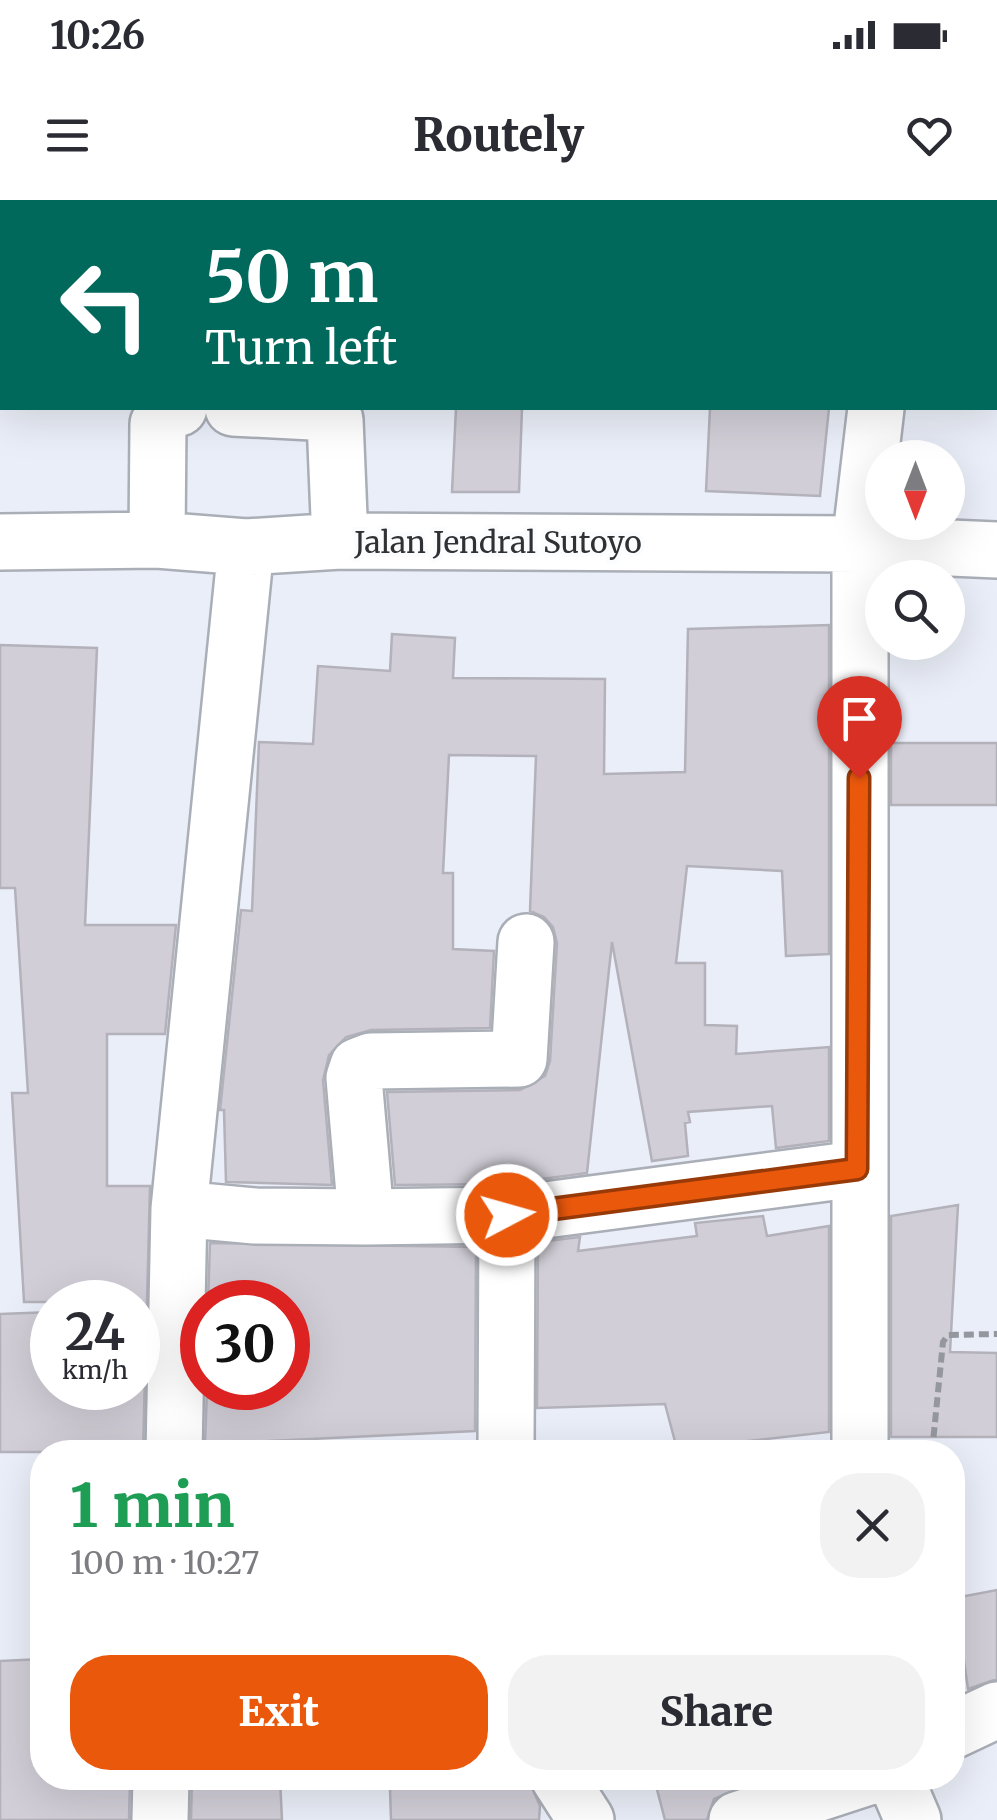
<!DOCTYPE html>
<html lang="en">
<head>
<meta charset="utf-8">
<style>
	:root { --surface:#fff; --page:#f2f2f3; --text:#2b2b33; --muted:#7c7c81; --accent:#ea580c }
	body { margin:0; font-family:Merriweather,serif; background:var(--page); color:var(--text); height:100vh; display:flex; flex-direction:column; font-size:38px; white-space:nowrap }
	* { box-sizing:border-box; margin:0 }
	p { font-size:32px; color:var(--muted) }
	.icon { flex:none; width:55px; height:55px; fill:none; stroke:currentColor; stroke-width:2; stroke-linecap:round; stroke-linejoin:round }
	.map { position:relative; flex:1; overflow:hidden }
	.side { position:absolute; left:30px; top:1240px; width:935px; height:350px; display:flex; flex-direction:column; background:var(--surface); border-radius:40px; box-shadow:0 10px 40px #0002 }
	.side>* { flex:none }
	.guide { position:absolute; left:0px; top:0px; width:998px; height:210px; box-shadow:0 10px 40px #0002; background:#00695c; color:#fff; overflow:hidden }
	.needle { width:65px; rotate:180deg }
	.fabs { position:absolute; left:865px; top:240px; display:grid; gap:20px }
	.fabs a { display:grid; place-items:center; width:100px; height:100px; border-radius:50%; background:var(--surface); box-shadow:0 10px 40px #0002; font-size:50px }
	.speed { position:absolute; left:30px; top:1080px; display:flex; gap:20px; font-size:50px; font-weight:700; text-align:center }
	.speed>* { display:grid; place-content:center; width:130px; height:130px; border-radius:50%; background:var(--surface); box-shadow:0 10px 40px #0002; line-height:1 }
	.speed small { font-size:25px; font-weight:400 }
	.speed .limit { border:15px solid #d22; background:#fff; color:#111 }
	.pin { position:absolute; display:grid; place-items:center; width:85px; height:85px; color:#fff; margin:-102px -42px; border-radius:50% 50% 50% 0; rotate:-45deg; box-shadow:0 0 10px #0007 }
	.pin .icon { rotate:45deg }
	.me { position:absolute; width:110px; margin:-55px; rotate:84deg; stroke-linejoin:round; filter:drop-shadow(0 0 8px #0008) }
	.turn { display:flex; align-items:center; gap:35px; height:210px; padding:0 40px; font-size:45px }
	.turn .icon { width:130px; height:130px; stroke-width:2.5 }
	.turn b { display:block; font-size:70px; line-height:85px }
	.round { display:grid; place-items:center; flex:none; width:105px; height:105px; border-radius:40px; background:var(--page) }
	.overview { display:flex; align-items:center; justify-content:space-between; height:170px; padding:0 40px }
	h1 { font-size:60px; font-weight:800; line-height:75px; color:#1e9e55 }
	.button { display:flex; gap:20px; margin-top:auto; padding:20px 40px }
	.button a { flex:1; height:115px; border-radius:40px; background:var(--accent); color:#fff; font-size:40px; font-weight:800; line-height:115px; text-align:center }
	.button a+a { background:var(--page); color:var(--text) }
	.status { display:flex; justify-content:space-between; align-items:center; height:70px; padding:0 50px; background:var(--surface); direction:ltr }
	.status svg { height:28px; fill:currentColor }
	header { display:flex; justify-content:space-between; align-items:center; height:130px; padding:0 40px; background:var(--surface); font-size:45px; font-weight:800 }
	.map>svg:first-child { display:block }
</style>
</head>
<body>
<div class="status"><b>10:26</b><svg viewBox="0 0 49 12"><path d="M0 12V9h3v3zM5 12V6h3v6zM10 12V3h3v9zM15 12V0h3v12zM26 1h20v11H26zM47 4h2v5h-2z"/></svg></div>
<header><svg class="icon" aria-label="menu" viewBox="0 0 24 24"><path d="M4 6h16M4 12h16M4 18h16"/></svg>Routely<svg class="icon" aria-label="heart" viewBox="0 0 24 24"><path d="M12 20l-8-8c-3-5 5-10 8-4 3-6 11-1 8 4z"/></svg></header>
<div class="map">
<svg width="997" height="1620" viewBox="0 0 997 1620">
	<rect width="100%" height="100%" fill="#eaeef8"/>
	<path fill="#d1ced7" stroke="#b3b1ba" stroke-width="2.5" d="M 456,208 L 522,208 L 519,292 L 452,292 Z
		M 710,208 L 829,208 L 820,296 L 706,291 Z
		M 829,425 L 829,754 L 786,756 L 782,671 L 687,666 L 676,763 L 705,763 L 705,825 L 737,826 L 736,854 L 829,847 L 829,941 L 776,948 L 772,906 L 688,912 L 690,922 L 685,923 L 688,956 L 652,961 L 612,742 L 587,973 L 505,984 L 395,985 L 387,892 L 520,890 L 545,876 L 550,861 L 557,743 L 553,727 L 544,717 L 530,711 L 536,556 L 449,555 L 443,673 L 453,673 L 453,749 L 494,751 L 490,828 L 371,830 L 346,837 L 329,855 L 323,880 L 332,985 L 226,982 L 224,910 L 220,910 L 241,710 L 252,711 L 259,542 L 313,544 L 318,466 L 390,471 L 392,434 L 455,438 L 453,478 L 605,479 L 604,574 L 685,572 L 688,429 Z
		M 0,445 L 97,448 L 85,725 L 176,725 L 165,834 L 107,834 L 107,986 L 150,986 L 143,1252 L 0,1252 L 0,1114 L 52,1112 L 52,1188 L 138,1188 L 138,1102 L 24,1102 L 12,893 L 28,893 L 15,688 L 0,688 Z
		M 891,543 L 997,543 L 997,605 L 891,605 Z
		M 958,1005 L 950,1152 L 997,1153 L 997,1237 L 891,1237 L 891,1016 Z
		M 763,1016 L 767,1036 L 829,1026 L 829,1232 L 677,1249 L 665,1204 L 537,1208 L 538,1042 L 580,1037 L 578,1051 L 697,1036 L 695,1023 Z
		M 210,1043 L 476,1047 L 475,1231 L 205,1244 L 207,1188 L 288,1188 L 288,1102 L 208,1102 Z
		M 997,1390 L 997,1479 L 968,1489 L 955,1398 Z
		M 42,1459 L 42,1578 L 130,1578 L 129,1620 L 0,1620 L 0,1461 Z
		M 192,1578 L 280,1578 L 282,1620 L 191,1620 Z
		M 486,1578 L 528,1578 L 540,1606 L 539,1620 L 391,1620 L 390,1589 L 485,1582 Z
		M 654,1578 L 766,1578 L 714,1599 L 707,1620 L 665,1620 Z"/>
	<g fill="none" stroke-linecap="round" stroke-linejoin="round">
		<g stroke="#aaaeb7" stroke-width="60">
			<path id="minor" d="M 899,2 L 900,0
				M 233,208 L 331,213 L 335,220 L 340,341
				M 157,340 L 158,224 L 168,211 L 179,208
				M 0,342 L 157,340 L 246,347 L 340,341 L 860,344 L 997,350
				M 179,1009 L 255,1016 L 366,1017 L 354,878 L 358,866 L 371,861 L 519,859 L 526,742
				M 366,1017 L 507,1015 L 857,969
				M 174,1252 L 179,1009 L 246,347
				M 506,1252 L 507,1015
				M 860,1252 L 860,344 L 876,208
				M 952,1531 L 997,1510
				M 559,1578 L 586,1620
				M 895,1578 L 913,1620
				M 160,1620 L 161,1578
				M 737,1620 L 865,1578"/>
		</g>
		<path stroke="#95979f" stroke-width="6" stroke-dasharray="10 5" stroke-linecap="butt" d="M 932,1252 L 943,1142 L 948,1135 L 997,1134"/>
		<use href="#minor" stroke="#fff" stroke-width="55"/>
	</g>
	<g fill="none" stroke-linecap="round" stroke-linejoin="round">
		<g stroke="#983908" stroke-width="25">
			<path id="route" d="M 507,1015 L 857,969 L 859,578"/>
		</g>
		<use href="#route" stroke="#ea580c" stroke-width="18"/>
	</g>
	<g text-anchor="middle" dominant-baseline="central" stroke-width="8" stroke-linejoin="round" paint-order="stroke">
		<g font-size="30" fill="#303135" stroke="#fbfcfe">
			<text x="498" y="342">Jalan Jendral Sutoyo</text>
		</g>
	</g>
</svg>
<div class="fabs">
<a><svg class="needle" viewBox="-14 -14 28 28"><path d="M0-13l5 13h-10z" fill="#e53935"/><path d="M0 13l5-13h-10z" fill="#7c7c81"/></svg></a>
<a><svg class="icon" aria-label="search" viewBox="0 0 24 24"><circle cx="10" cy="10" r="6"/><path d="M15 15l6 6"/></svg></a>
</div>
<div class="speed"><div>24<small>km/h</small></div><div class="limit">30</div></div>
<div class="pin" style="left:859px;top:578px;background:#d93025"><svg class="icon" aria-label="arrive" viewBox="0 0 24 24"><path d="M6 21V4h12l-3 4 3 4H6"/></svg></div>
<svg class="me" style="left:507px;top:1015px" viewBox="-20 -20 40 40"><circle r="17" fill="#ea580c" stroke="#fff" stroke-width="3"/><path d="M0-11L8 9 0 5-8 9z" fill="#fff"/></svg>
<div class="guide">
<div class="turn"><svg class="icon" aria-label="left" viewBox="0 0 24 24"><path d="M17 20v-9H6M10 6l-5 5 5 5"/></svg><div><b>50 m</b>Turn left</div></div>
</div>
<section class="side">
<div class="overview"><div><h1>1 min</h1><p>100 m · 10:27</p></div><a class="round"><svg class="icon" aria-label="close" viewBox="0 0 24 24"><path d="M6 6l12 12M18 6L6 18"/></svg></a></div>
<div class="button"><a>Exit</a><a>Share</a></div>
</section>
</div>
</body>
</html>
